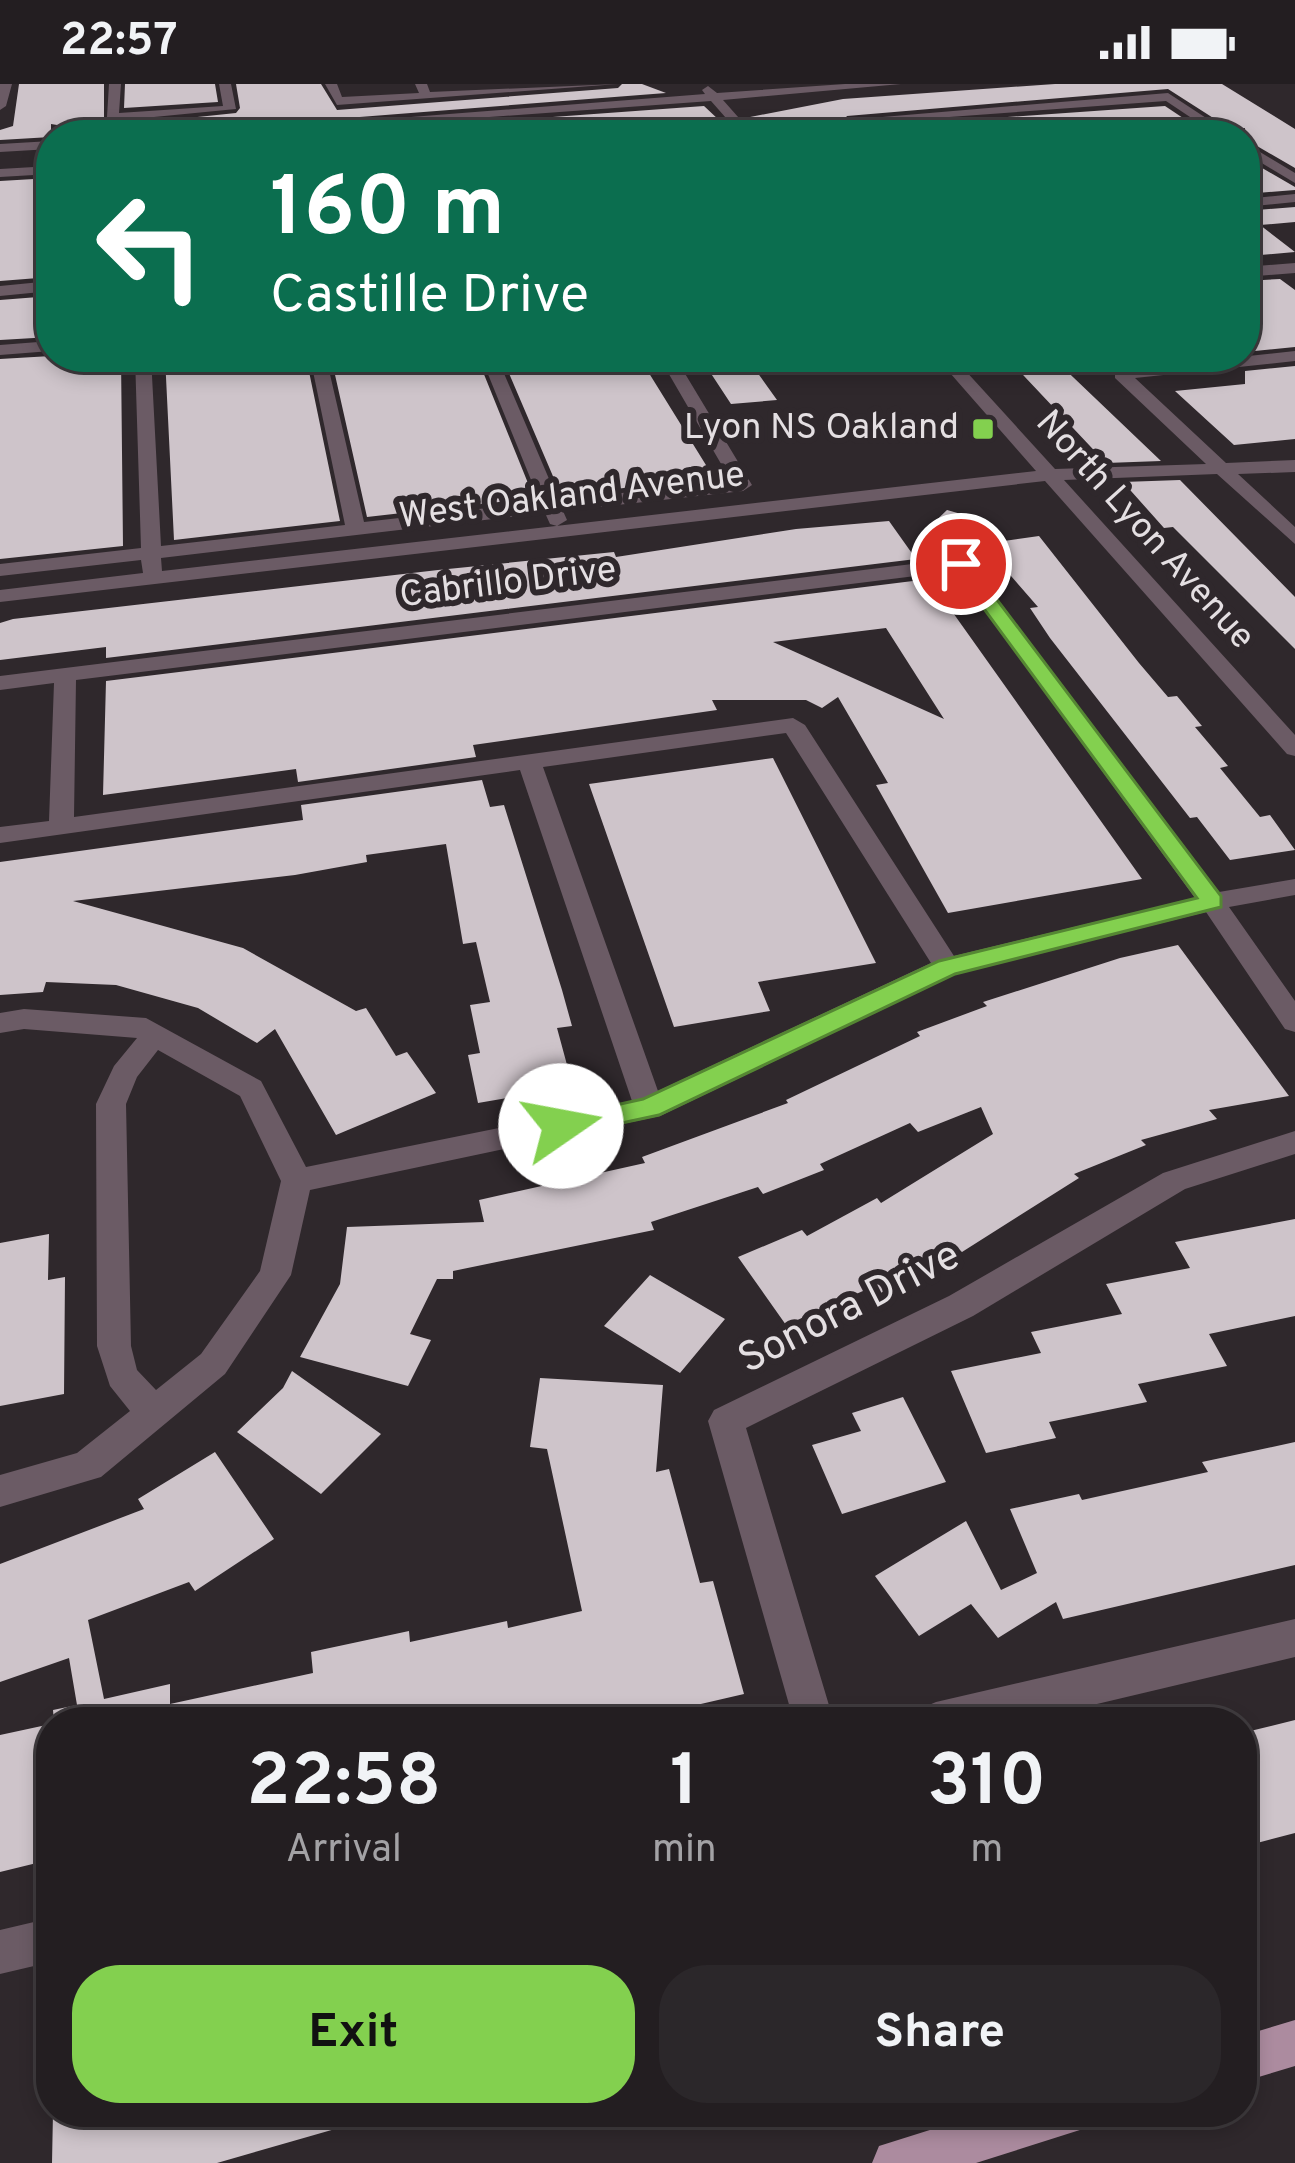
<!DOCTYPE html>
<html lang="en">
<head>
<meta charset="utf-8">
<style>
	:root { --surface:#231e21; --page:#2b272a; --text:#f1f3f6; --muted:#a3a2a5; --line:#403c3f; --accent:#83d04f }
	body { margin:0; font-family:Overpass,sans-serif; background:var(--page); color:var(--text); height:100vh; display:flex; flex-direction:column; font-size:45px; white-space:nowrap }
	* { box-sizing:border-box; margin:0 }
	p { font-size:39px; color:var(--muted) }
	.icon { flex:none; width:66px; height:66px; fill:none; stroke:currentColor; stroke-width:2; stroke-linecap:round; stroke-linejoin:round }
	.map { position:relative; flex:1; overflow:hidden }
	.sheet { position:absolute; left:36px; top:1623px; width:1221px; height:420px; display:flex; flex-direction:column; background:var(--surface); border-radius:48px; box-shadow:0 6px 18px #0003,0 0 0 3px var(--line) }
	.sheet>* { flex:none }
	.banner { position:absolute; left:36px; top:36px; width:1224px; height:252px; border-radius:48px; box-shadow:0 6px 18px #0003,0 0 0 3px var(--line); background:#0b6e4f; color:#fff; overflow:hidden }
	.pin { position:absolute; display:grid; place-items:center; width:102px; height:102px; color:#fff; margin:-51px; border:6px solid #fff; border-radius:50%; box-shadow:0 3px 12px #0007 }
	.me { position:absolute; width:132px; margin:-66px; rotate:78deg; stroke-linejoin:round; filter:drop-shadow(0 0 9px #0008) }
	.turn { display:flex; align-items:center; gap:42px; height:252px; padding:0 36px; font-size:54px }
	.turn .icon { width:156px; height:156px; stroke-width:2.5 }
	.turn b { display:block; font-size:84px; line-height:102px }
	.eta { display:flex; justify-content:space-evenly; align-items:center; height:204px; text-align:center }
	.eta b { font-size:72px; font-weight:700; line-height:84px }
	.cta { display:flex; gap:24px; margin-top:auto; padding:24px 36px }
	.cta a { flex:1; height:138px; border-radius:48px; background:var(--accent); color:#111; font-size:48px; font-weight:700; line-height:138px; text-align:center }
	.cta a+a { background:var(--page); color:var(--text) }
	.status { display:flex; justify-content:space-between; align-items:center; height:84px; padding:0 60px; background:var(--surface); direction:ltr }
	.status svg { height:33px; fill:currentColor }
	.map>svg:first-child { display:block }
</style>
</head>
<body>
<div class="status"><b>22:57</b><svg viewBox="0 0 49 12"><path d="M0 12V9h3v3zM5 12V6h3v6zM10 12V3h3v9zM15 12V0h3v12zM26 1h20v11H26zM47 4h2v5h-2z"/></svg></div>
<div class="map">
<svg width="1295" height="2079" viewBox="0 0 1295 2079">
	<rect width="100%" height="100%" fill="#2f282c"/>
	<path fill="#cec4ca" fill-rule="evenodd" d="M 19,0 L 104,0 L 104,37 L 128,40 L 106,49 L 51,40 L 51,53 L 0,56 L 0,46 L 13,42 Z
		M 125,0 L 215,0 L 218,18 L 124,24 Z
		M 236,0 L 321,0 L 337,26 L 618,4 L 622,0 L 642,0 L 666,9 L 193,46 L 192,39 L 134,46 L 130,40 L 236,29 L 240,24 Z
		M 1055,0 L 1222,0 L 1295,45 L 1295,84 L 1245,55 L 1245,44 L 1232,46 L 1168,5 L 847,32 L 843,37 L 853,44 L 1165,22 L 1204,48 L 758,51 L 745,34 L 843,15 Z
		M 704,22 L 735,51 L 674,51 L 657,33 L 520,47 L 516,51 L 303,51 Z
		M 1245,74 L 1295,103 L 1295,106 L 1245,110 Z
		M 51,94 L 51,193 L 0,197 L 0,97 Z
		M 1295,123 L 1295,138 L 1260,141 L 1295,168 L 1249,172 L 1257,178 L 1245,178 L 1245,127 Z
		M 1280,195 L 1295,206 L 1295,263 L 1245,268 L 1245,197 Z
		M 51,212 L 51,253 L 0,256 L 0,216 Z
		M 51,272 L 121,273 L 123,462 L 0,475 L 0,275 Z
		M 165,273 L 306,273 L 340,437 L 174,456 Z
		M 331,273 L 477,273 L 534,414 L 367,433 Z
		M 502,273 L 639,273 L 714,394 L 561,411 Z
		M 1006,273 L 1052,273 L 1161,377 L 1106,379 Z
		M 752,281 L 777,316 L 731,320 L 708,285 Z
		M 1295,282 L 1295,355 L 1234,361 L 1175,307 L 1245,300 L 1245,287 Z
		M 1180,396 L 1295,513 L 1295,565 L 1173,443 L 1164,444 L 1123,398 Z
		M 947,426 L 989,438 L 965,463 L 920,452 Z
		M 889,437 L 916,475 L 106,574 L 106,563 L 0,576 L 0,539 L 13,535 L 438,486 L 614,468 L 616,473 L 796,445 Z
		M 1039,452 L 1139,579 L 1168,613 L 1177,612 L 1202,642 L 1195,643 L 1228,682 L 1220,684 L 1260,733 L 1270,731 L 1295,766 L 1230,776 L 1197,733 L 1190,734 L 1050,554 L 1030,524 L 1038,523 L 983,460 Z
		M 929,495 L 1142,795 L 948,829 L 876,701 L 888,699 L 838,613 L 822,624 L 806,616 L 712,616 L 717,626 L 473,661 L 476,673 L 298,698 L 296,685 L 103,711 L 106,597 ZM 886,544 L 944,635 L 773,558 Z
		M 773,674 L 876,879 L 758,898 L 770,927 L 674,943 L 589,700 Z
		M 482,696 L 490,723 L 504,721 L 562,906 L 572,942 L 557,944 L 573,1003 L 478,1019 L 468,971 L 480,969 L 470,921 L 490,918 L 476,858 L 463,860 L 446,760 L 366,771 L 367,778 L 295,791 L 73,817 L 243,864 L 356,927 L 366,924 L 396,972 L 407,968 L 436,1009 L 336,1051 L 275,945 L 257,959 L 198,924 L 116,901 L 46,898 L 43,908 L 0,911 L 0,778 L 303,736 L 301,721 Z
		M 1178,861 L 1289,1012 L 1209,1026 L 1217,1035 L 1141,1056 L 1146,1061 L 1074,1090 L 1079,1094 L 962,1168 L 958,1165 L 879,1210 L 872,1203 L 786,1241 L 738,1173 L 802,1146 L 807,1152 L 877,1114 L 881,1119 L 993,1050 L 981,1023 L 918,1048 L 910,1039 L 820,1080 L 824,1086 L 763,1110 L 758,1103 L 651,1138 L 654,1146 L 453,1187 L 453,1195 L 437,1195 L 410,1250 L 431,1256 L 408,1302 L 300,1273 L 340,1200 L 347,1143 L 484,1138 L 479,1116 L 645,1079 L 642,1073 L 788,1019 L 786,1016 L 920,952 L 917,948 L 987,922 L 983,918 L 1120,874 Z
		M 1295,1135 L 1295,1232 L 1209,1250 L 1227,1282 L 1138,1300 L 1147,1318 L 1049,1338 L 1056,1354 L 986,1369 L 951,1287 L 1041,1269 L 1031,1248 L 1122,1230 L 1106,1200 L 1190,1184 L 1175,1158 Z
		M 49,1150 L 48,1196 L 65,1193 L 64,1310 L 0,1322 L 0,1159 Z
		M 650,1191 L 725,1235 L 680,1289 L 604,1242 Z
		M 292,1287 L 381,1350 L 321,1410 L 237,1348 L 283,1304 Z
		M 540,1294 L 663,1301 L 656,1388 L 669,1385 L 700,1499 L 713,1497 L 744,1610 L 623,1638 L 54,1638 L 53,1626 L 77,1621 L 69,1574 L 0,1598 L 0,1480 L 144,1425 L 138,1415 L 215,1368 L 274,1455 L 195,1507 L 189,1498 L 88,1536 L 104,1615 L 170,1600 L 170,1620 L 313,1589 L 311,1568 L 409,1547 L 410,1558 L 507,1537 L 508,1544 L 582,1527 L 547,1365 L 530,1363 Z
		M 903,1313 L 946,1398 L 842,1430 L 812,1361 L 861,1347 L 852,1329 Z
		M 1295,1358 L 1295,1481 L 1063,1535 L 1056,1518 L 998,1554 L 971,1520 L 919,1552 L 875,1492 L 966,1437 L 1001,1506 L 1037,1489 L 1010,1425 L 1079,1410 L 1082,1416 L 1208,1388 L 1202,1378 Z
		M 1295,1636 L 1295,1749 L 1242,1763 L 1242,1649 Z
		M 51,1640 L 49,1776 L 0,1788 L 0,1651 Z
		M 53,2028 L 362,2028 L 363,2037 L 217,2079 L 52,2079 Z"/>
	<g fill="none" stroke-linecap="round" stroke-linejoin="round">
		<path fill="#6b5b65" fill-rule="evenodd" d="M 0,0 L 12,0 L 6,22 L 0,26 Z
			M 109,0 L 121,0 L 119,29 L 223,22 L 219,0 L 231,0 L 236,25 L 113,37 L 107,33 Z
			M 325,0 L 337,0 L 342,13 L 419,9 L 415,0 L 427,0 L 430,8 L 618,0 L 337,21 Z
			M 845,0 L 901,0 L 723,16 L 754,51 L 741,51 L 711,17 L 241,51 L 182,51 L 705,10 L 702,6 L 708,2 L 717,9 Z
			M 1168,9 L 1232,51 L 1217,51 L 1166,17 L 853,40 L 847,36 Z
			M 657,37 L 670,51 L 658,51 L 654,45 L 520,51 Z
			M 51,57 L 51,65 L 0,68 L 0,60 Z
			M 1245,59 L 1295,89 L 1295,99 L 1245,69 Z
			M 51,82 L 51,90 L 0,93 L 0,85 Z
			M 1295,110 L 1295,118 L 1245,123 L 1245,115 Z
			M 1295,179 L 1295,189 L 1245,193 L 1245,183 Z
			M 51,197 L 51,207 L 0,212 L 0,202 Z
			M 51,257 L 51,267 L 0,271 L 0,261 Z
			M 1295,267 L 1295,277 L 1135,294 L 1226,379 L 1295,376 L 1295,388 L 1238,390 L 1295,443 L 1295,460 L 1217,390 L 1064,396 L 1295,651 L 1295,672 L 1287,670 L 1045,397 L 0,518 L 0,506 L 143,489 L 141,476 L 0,492 L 0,480 L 141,464 L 135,273 L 151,273 L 161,462 L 345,441 L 310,273 L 326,273 L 364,438 L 540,418 L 481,273 L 497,273 L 558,416 L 731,397 L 659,273 L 684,273 L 678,278 L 752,401 L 743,407 L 563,427 L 567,436 L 557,442 L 550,440 L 545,429 L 161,474 L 162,487 L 1036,387 L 936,273 L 953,273 L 1055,385 L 1206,380 L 1115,294 L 1115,286 Z
			M 961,474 L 968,476 L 1219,808 L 1295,795 L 1295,811 L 1229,823 L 1295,917 L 1295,948 L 1285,945 L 1206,828 L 955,890 L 660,1032 L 310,1106 L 291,1191 L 225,1290 L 101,1393 L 0,1423 L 0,1391 L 77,1369 L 130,1327 L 110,1302 L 97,1262 L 96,1020 L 114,982 L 137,954 L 24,945 L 0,949 L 0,929 L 24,925 L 146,934 L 261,997 L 306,1083 L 632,1017 L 520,686 L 0,759 L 0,743 L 49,737 L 54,599 L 0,606 L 0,592 ZM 956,487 L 1195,814 L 954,872 L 805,641 L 793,634 L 74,733 L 76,596 ZM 786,649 L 931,879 L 658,1007 L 543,683 ZM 158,966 L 240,1012 L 281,1097 L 260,1187 L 201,1270 L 156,1306 L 137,1286 L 131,1262 L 126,1020 L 137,993 Z
			M 1295,1047 L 1295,1070 L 1185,1105 L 973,1232 L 746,1344 L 834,1638 L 794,1638 L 708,1337 L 714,1326 L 949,1212 L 1163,1089 Z
			M 1295,1535 L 1295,1573 L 1021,1638 L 916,1638 L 922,1624 L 936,1618 Z
			M 51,1834 L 51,1878 L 0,1890 L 0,1846 Z"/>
		<path fill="#ac8b9f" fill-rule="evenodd" d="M 1295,1936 L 1295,1982 L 1242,1998 L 1242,1952 Z
			M 987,2028 L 1090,2028 L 1083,2045 L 976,2079 L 872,2079 L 879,2062 Z"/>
	</g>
	<path fill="#83d04f" stroke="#558733" stroke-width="3" d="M 961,474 L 967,476 L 1221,812 L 1221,823 L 955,890 L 659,1031 L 561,1052 L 552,1049 L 548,1042 L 552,1035 L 643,1015 L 939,877 L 1197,814 L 951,480 Z"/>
	<rect fill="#83d04f" stroke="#2f282c" stroke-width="4.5" x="971" y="333" width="24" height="24" rx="6"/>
	<g text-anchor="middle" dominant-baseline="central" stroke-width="12" stroke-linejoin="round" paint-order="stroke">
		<g font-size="36" fill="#e4dfe2" stroke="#2f282c" text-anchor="end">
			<text x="959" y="345">Lyon NS Oakland</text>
		</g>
		<g font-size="36" fill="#e4dfe2" stroke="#2f282c">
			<text transform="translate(572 413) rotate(-7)">West Oakland Avenue</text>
			<text transform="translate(1144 447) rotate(48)">North Lyon Avenue</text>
			<text transform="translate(508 500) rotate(-7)">Cabrillo Drive</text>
		</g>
		<g font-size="42" fill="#e4dfe2" stroke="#2f282c">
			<text transform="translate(850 1225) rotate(-27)">Sonora Drive</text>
		</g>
	</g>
</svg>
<div class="pin" style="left:961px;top:480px;background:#d93025"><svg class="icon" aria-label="arrive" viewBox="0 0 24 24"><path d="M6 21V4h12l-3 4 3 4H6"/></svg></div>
<svg class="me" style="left:561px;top:1042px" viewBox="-20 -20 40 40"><circle r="19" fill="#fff"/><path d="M0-13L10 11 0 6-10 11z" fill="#83d04f"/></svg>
<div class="banner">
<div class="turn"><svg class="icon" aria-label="left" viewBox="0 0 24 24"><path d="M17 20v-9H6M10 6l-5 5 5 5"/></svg><div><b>160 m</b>Castille Drive</div></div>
</div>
<section class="sheet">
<div class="eta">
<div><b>22:58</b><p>Arrival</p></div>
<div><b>1</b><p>min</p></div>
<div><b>310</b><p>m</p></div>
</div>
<div class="cta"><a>Exit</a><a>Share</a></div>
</section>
</div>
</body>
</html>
